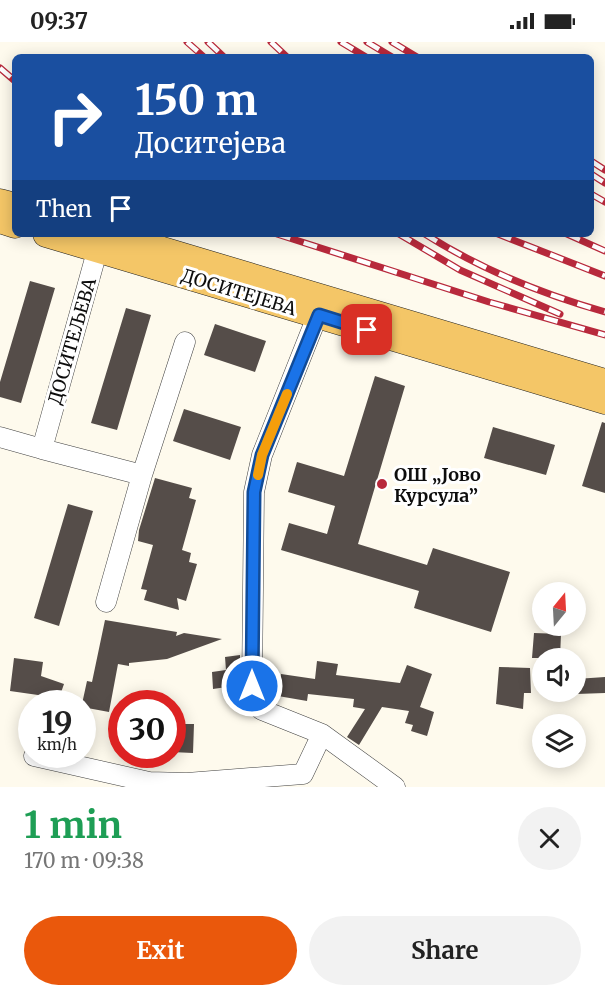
<!DOCTYPE html>
<html lang="en">
<head>
<meta charset="utf-8">
<style>
	:root { --surface:#fff; --page:#f2f2f2; --text:#222; --muted:#767676; --accent:#ea580c }
	body { margin:0; font-family:Merriweather,serif; background:var(--page); color:var(--text); height:100vh; display:flex; flex-direction:column; font-size:22px; white-space:nowrap }
	* { box-sizing:border-box; margin:0 }
	p { font-size:20px; color:var(--muted) }
	.icon { flex:none; width:33px; height:33px; fill:none; stroke:currentColor; stroke-width:2; stroke-linecap:round; stroke-linejoin:round }
	.map { position:relative; height:745px; overflow:hidden }
	.panel { display:flex; flex-direction:column; background:var(--surface); flex:1 }
	.panel>* { flex:none }
	.top-card { position:absolute; left:12px; top:12px; width:582px; height:183px; border-radius:9px; box-shadow:0 3px 15px #0003; background:#1a4fa0; color:#fff; overflow:hidden }
	.needle { width:39px; rotate:18deg }
	.controls { position:absolute; left:532px; top:540px; display:grid; gap:12px }
	.controls a { display:grid; place-items:center; width:54px; height:54px; border-radius:50%; background:var(--surface); box-shadow:0 3px 15px #0003; font-size:30px }
	.speed { position:absolute; left:18px; top:648px; display:flex; gap:12px; font-size:30px; font-weight:700; text-align:center }
	.speed>* { display:grid; place-content:center; width:78px; height:78px; border-radius:50%; background:var(--surface); box-shadow:0 3px 15px #0003; line-height:1 }
	.speed small { font-size:15px; font-weight:400 }
	.speed .limit { border:9px solid #d22; background:#fff; color:#111 }
	.pin { position:absolute; display:grid; place-items:center; width:51px; height:51px; color:#fff; margin:-26px; border-radius:12px; box-shadow:0 3px 9px #0006 }
	.me { position:absolute; width:66px; margin:-33px; rotate:0deg; stroke-linejoin:round; filter:drop-shadow(0 0 4px #0008) }
	.turn { display:flex; align-items:center; gap:21px; height:126px; padding:0 24px; font-size:27px }
	.turn .icon { width:78px; height:78px; stroke-width:2.5 }
	.turn b { display:block; font-size:42px; line-height:51px }
	.then { display:flex; align-items:center; height:57px; padding:0 24px; background:#0003; gap:12px; font-size:22px }
	.round { display:grid; place-items:center; flex:none; width:63px; height:63px; border-radius:32px; background:var(--page) }
	.head { display:flex; align-items:center; justify-content:space-between; height:102px; padding:0 24px }
	h1 { font-size:36px; font-weight:700; line-height:45px; color:#1e9e55 }
	.button { display:flex; gap:12px; margin-top:auto; padding:12px 24px }
	.button a { flex:1; height:69px; border-radius:36px; background:var(--accent); color:#fff; font-size:24px; font-weight:700; line-height:69px; text-align:center }
	.button a+a { background:var(--page); color:var(--text) }
	.status { display:flex; justify-content:space-between; align-items:center; height:42px; padding:0 30px; background:var(--surface); direction:ltr }
	.status svg { height:16px; fill:currentColor }
	.map>svg:first-child { display:block }
</style>
</head>
<body>
<div class="status"><b>09:37</b><svg viewBox="0 0 49 12"><path d="M0 12V9h3v3zM5 12V6h3v6zM10 12V3h3v9zM15 12V0h3v12zM26 1h20v11H26zM47 4h2v5h-2z"/></svg></div>
<div class="map">
<svg width="605" height="745" viewBox="0 0 605 745">
	<rect width="100%" height="100%" fill="#fefaed"/>
	<path fill="#554d49" d="M 30,239 L 55,246 L 21,361 L 0,355 L 0,340 Z
		M 126,266 L 151,273 L 117,388 L 91,381 Z
		M 215,282 L 266,299 L 255,330 L 204,313 Z
		M 375,334 L 405,344 L 358,502 L 427,523 L 433,506 L 510,530 L 491,590 L 414,566 L 419,549 L 281,508 L 289,481 L 327,492 L 335,464 L 288,450 L 297,420 L 344,434 Z
		M 184,367 L 241,385 L 230,418 L 173,399 Z
		M 602,380 L 605,381 L 605,451 L 582,444 Z
		M 493,385 L 555,403 L 546,433 L 484,416 Z
		M 155,436 L 192,446 L 189,456 L 196,458 L 182,508 L 191,511 L 189,520 L 197,522 L 186,559 L 177,556 L 179,568 L 144,558 L 147,548 L 141,547 L 153,503 L 138,499 L 139,488 Z
		M 68,462 L 93,469 L 59,584 L 34,576 Z
		M 105,578 L 177,590 L 176,594 L 184,591 L 222,597 L 167,617 L 129,621 L 129,624 L 118,622 L 109,670 L 82,665 L 82,662 L 87,639 L 92,640 Z
		M 534,591 L 561,592 L 560,616 L 532,616 Z
		M 240,613 L 240,643 L 213,647 L 212,630 L 226,628 L 225,615 Z
		M 14,616 L 43,620 L 41,634 L 64,642 L 57,662 L 43,662 L 45,654 L 10,649 Z
		M 317,619 L 338,622 L 336,633 L 400,641 L 407,623 L 432,632 L 420,665 L 434,670 L 427,694 L 411,689 L 413,683 L 405,681 L 409,669 L 382,665 L 359,703 L 347,695 L 365,667 L 353,665 L 354,657 L 308,652 L 307,659 L 278,654 L 281,632 L 315,637 Z
		M 499,625 L 530,626 L 531,651 L 524,651 L 523,667 L 496,662 Z
		M 605,635 L 605,651 L 576,652 L 576,637 Z
		M 172,682 L 194,682 L 193,711 L 172,710 Z"/>
	<g fill="none" stroke-linecap="round" stroke-linejoin="round">
		<g stroke="#404040" stroke-width="21">
			<path id="minor" d="M 322,262 L 262,413 L 254,450 L 252,644 L 257,664 L 262,668 L 322,692 L 395,745
				M 0,395 L 42,407 L 101,195
				M 42,407 L 142,433
				M 106,560 L 142,433 L 185,300
				M 34,714 L 149,740 L 187,741 L 303,732 L 322,692"/>
		</g>
		<g stroke="#1e1e1e" stroke-width="27">
			<path id="major" d="M 0,160 L 15,164
				M 0,178 L 15,183
				M 46,192 L 605,359
				M 109,192 L 605,340"/>
		</g>
		<use href="#minor" stroke="#fff" stroke-width="20"/>
		<use href="#major" stroke="#f4c667" stroke-width="26"/>
		<g stroke="#b8293c" stroke-width="7">
			<path id="rail" d="M 187,0 L 204,15
				M 208,0 L 224,15
				M 271,0 L 287,15
				M 341,0 L 366,15
				M 367,0 L 392,15
				M 392,0 L 417,15
				M 0,26 L 15,39
				M 591,119 L 605,128
				M 591,132 L 605,141
				M 591,152 L 605,160
				M 277,192 L 489,260 L 605,293
				M 399,192 L 460,228 L 560,272
				M 425,192 C 480,227 542,252 605,270
				M 498,192 L 605,234
				M 567,192 L 605,209"/>
		</g>
		<use href="#rail" stroke="#fff" stroke-width="4.5" stroke-dasharray="14" stroke-linecap="butt"/>
	</g>
	<g fill="none" stroke-linecap="round" stroke-linejoin="round">
		<g stroke="#114b97" stroke-width="15">
			<path id="route" d="M 252,644 L 254,450 L 262,413 L 319,273 L 367,288"/>
		</g>
		<use href="#route" stroke="#1a73e8" stroke-width="10"/>
		<path stroke="#f59e0b" stroke-width="10" d="M 258,433 L 262,413 L 287,352"/>
	</g>
	<circle fill="#b8293c" stroke="#fff" stroke-width="2" cx="382" cy="442" r="6"/>
	<g text-anchor="middle" dominant-baseline="central" stroke-width="6" stroke-linejoin="round" paint-order="stroke">
		<g font-size="18" fill="#0d0d0d" stroke="#fff">
			<text transform="translate(239 250) rotate(17)">ДОСИТЕЈЕВА</text>
			<text transform="translate(72 299) rotate(-74)">ДОСИТЕЉЕВА</text>
		</g>
		<g font-size="18" font-weight="bold" fill="#0d0d0d" stroke="#fff" text-anchor="start">
			<text x="394" y="432">ОШ „Јово<tspan x="394" dy="21">Курсула”</tspan></text>
		</g>
	</g>
</svg>
<div class="controls">
<a><svg class="needle" viewBox="-14 -14 28 28"><path d="M0-13l5 13h-10z" fill="#e53935"/><path d="M0 13l5-13h-10z" fill="#767676"/></svg></a>
<a><svg class="icon" aria-label="sound" viewBox="0 0 24 24"><path d="M4 9h4l5-4v14l-5-4H4zM17 9q2 3 0 6"/></svg></a>
<a><svg class="icon" aria-label="layers" viewBox="0 0 24 24"><path d="M12 4l9 5-9 5-9-5zM3 14l9 5 9-5"/></svg></a>
</div>
<div class="speed"><div>19<small>km/h</small></div><div class="limit">30</div></div>
<div class="pin" style="left:367px;top:288px;background:#d93025"><svg class="icon" aria-label="arrive" viewBox="0 0 24 24"><path d="M6 21V4h12l-3 4 3 4H6"/></svg></div>
<svg class="me" style="left:252px;top:644px" viewBox="-20 -20 40 40"><circle r="17" fill="#1a73e8" stroke="#fff" stroke-width="3"/><path d="M0-11L8 9 0 5-8 9z" fill="#fff"/></svg>
<div class="top-card">
<div class="turn"><svg class="icon" aria-label="right" viewBox="0 0 24 24"><path d="M7 20v-9h11M14 6l5 5-5 5"/></svg><div><b>150 m</b>Доситејева</div></div>
<div class="then">Then<svg class="icon" aria-label="arrive" viewBox="0 0 24 24"><path d="M6 21V4h12l-3 4 3 4H6"/></svg></div>
</div>
</div>
<section class="panel">
<div class="head"><div><h1>1 min</h1><p>170 m · 09:38</p></div><a class="round"><svg class="icon" aria-label="close" viewBox="0 0 24 24"><path d="M6 6l12 12M18 6L6 18"/></svg></a></div>
<div class="button"><a>Exit</a><a>Share</a></div>
</section>
</body>
</html>
